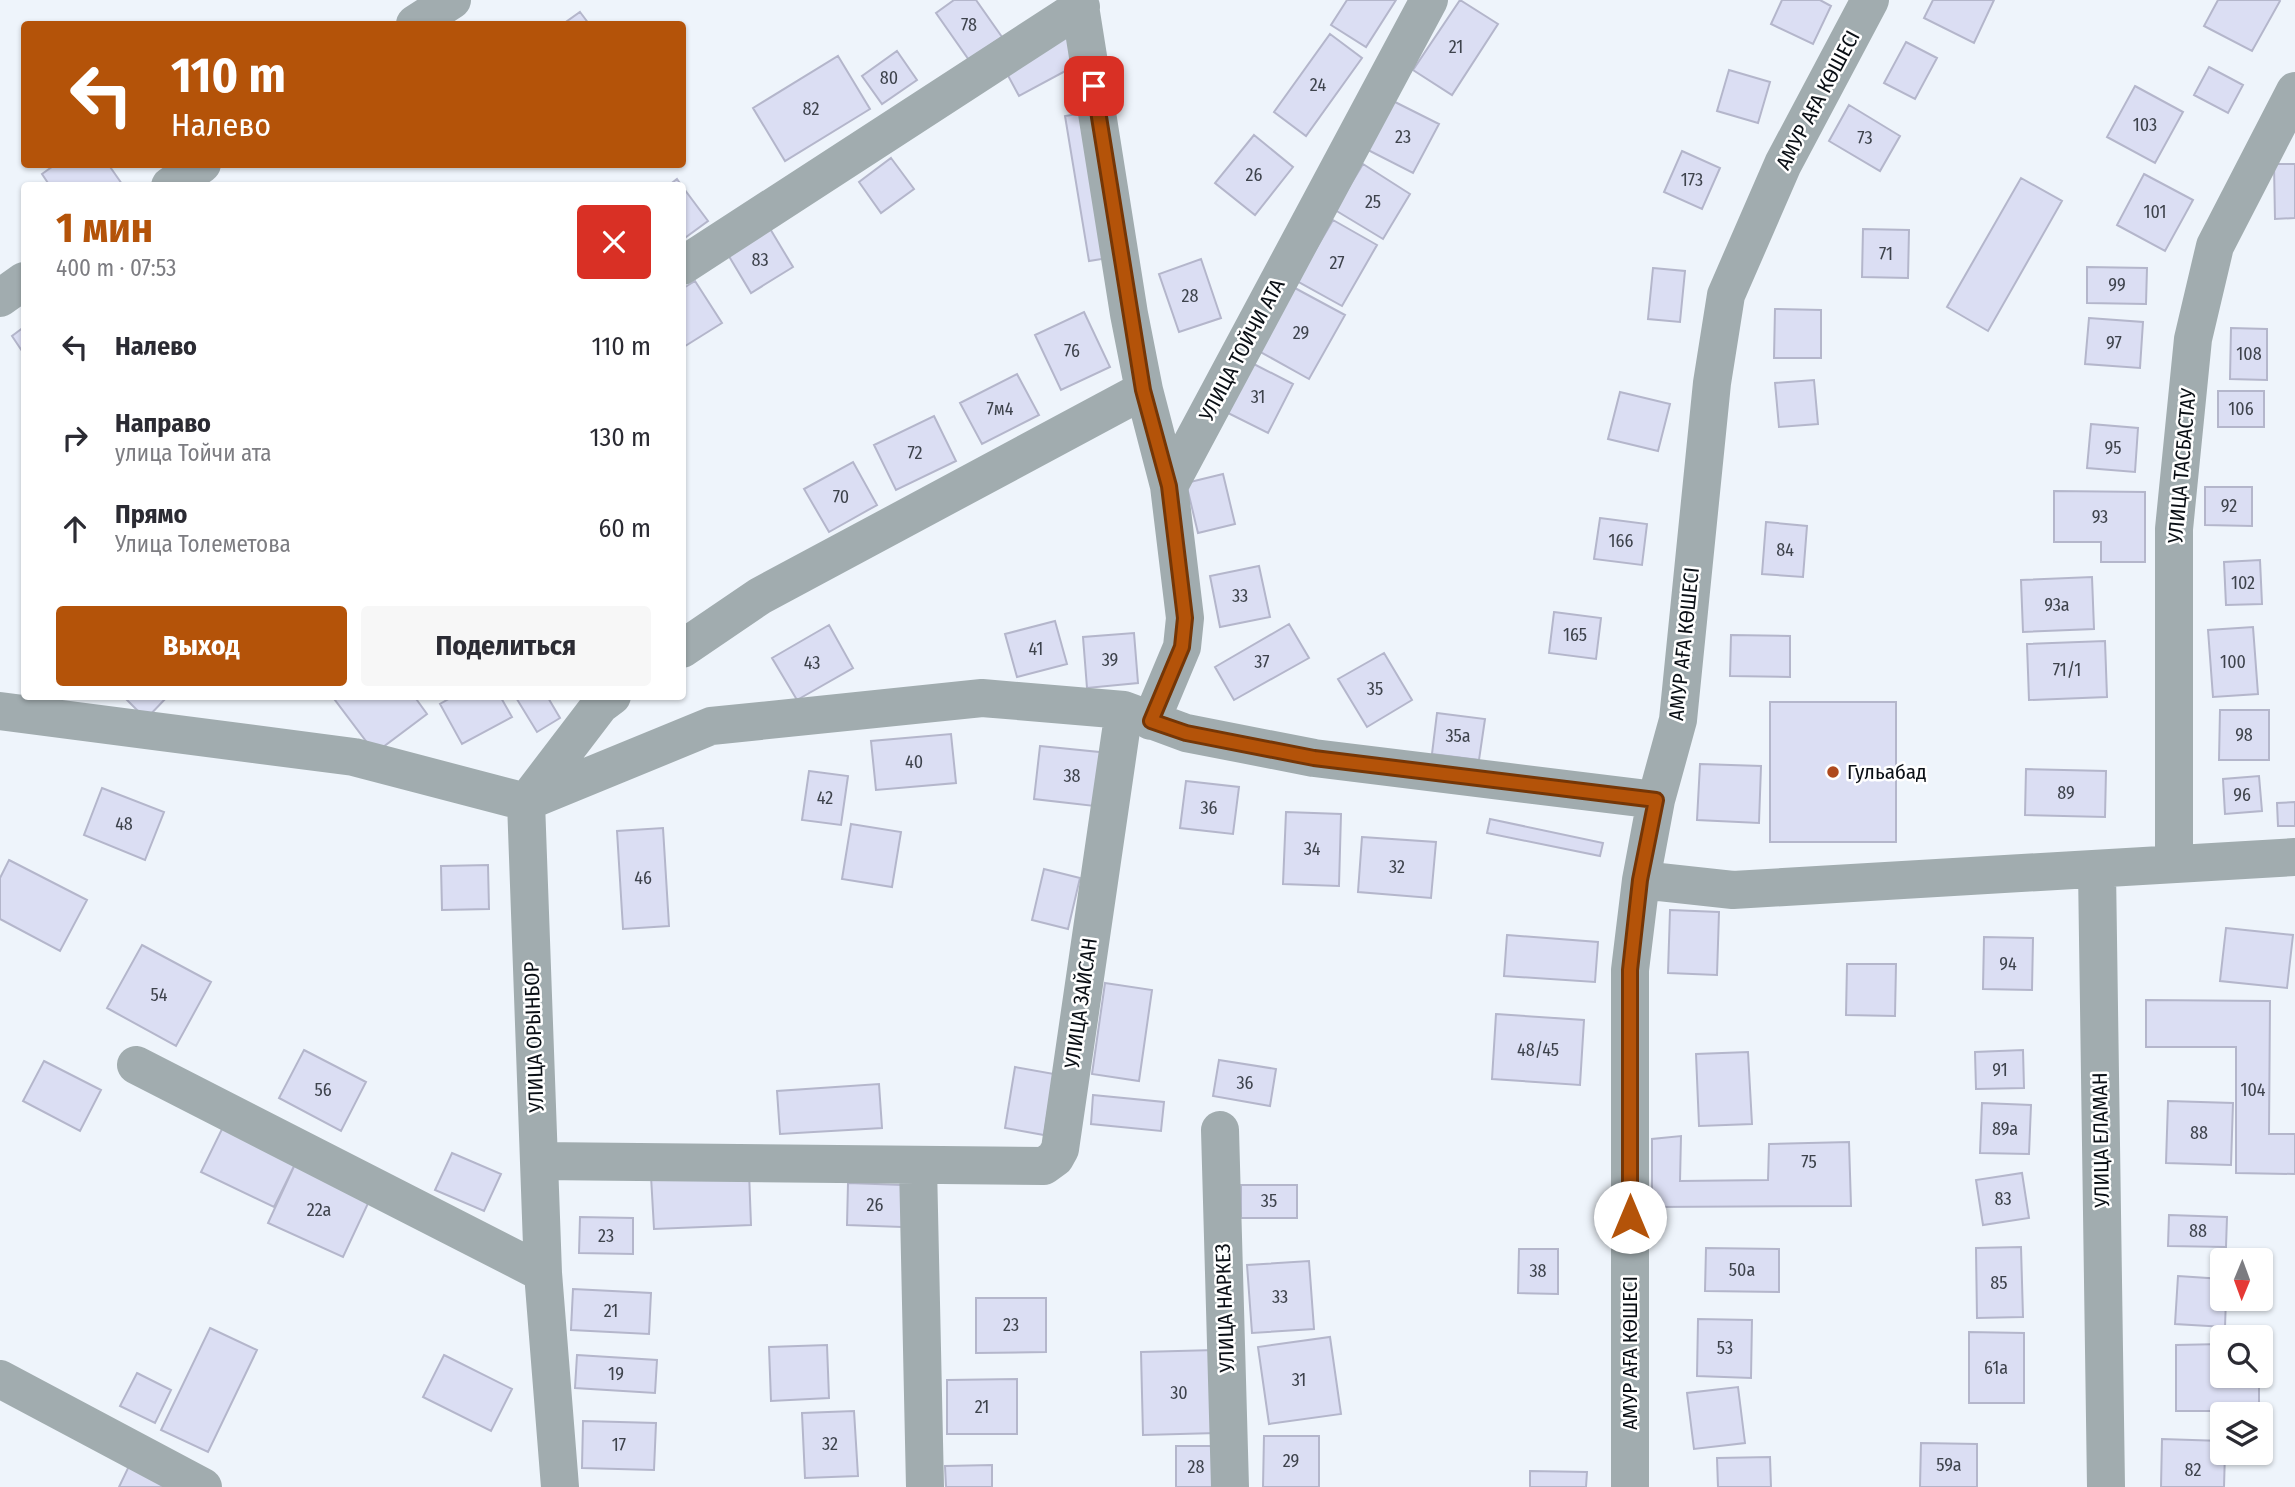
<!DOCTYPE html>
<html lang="ru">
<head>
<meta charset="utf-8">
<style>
	:root { --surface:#fff; --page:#f7f7f7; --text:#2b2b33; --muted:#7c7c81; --accent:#b45309 }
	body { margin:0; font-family:"Fira Sans Condensed",sans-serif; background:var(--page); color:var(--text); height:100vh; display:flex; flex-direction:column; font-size:26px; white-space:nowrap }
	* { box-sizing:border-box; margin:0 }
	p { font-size:23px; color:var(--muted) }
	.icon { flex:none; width:38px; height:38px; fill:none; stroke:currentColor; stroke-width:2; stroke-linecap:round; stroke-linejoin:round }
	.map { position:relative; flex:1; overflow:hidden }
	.drawer { position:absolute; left:21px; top:182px; width:665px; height:518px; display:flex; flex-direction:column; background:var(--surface); border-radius:7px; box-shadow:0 2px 5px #0004 }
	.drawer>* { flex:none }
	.banner { position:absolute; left:21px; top:21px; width:665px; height:147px; border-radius:7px; box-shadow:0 2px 5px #0004; background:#b45309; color:#fff; overflow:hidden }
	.needle { width:46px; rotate:181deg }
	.tools { position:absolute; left:2210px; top:1248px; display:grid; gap:14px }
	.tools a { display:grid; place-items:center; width:63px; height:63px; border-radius:7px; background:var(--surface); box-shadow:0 2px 5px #0004; font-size:35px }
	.pin { position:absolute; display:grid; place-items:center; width:60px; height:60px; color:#fff; margin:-30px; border-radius:14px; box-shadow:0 4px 10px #0006 }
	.me { position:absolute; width:77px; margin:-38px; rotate:0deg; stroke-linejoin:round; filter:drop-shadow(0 0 5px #0008) }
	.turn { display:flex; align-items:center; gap:24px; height:147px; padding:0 35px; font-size:32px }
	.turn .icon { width:91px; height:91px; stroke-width:2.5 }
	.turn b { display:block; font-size:49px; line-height:60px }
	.round { display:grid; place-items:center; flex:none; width:74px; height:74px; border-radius:7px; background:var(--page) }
	.overview { display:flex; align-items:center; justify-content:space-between; height:119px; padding:0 35px }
	h1 { font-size:42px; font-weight:700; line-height:52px; color:var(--accent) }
	.cta { display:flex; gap:14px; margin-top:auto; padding:14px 35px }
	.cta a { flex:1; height:80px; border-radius:7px; background:var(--accent); color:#fff; font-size:28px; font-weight:700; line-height:80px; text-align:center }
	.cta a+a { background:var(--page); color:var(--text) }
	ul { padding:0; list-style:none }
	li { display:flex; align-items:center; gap:21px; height:91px; padding:0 35px }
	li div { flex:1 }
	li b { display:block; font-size:26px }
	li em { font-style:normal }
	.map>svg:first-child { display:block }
</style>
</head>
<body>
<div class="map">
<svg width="2295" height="1487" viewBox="0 0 2295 1487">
	<rect width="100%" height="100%" fill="#eef4fb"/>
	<path fill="#dbdef3" stroke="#b4b6cb" stroke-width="2" d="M 954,0 L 976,0 L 1002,37 L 969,60 L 936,13 Z
		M 1347,0 L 1396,0 L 1366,47 L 1331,25 Z
		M 1460,0 L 1498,24 L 1452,95 L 1413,70 Z
		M 1782,0 L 1820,0 L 1831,6 L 1813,44 L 1771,24 Z
		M 1933,0 L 1994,0 L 1974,43 L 1924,18 Z
		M 2218,0 L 2279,0 L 2280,1 L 2252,51 L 2204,26 Z
		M 580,12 L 589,24 L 563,24 Z
		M 1330,34 L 1362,58 L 1306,136 L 1274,112 Z
		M 1070,35 L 1084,61 L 1019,96 L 1005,70 Z
		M 1906,42 L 1937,58 L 1915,99 L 1884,83 Z
		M 897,51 L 917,80 L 882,104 L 862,76 Z
		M 838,56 L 870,109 L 785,161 L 753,108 Z
		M 2209,67 L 2243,85 L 2228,113 L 2194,95 Z
		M 1729,70 L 1770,82 L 1758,123 L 1717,111 Z
		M 2135,86 L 2183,112 L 2155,163 L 2107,137 Z
		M 1393,101 L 1439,124 L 1413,173 L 1368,150 Z
		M 1849,105 L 1900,136 L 1880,171 L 1829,141 Z
		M 1084,113 L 1108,258 L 1089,261 L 1065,116 Z
		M 1254,135 L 1293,167 L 1255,215 L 1215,183 Z
		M 1682,151 L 1720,168 L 1702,209 L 1664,192 Z
		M 891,158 L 914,189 L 881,213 L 859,182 Z
		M 56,164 L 108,164 L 122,184 L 50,186 L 42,174 Z
		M 1363,164 L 1410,194 L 1383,239 L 1335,210 Z
		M 2274,164 L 2295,164 L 2295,218 L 2275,219 Z
		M 2144,174 L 2193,200 L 2165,251 L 2117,225 Z
		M 2021,178 L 2062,201 L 1988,331 L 1947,307 Z
		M 677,179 L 682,186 L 668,186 Z
		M 682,186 L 708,221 L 682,240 Z
		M 1333,220 L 1377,245 L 1342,306 L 1297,281 Z
		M 769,227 L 793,267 L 751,293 L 727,253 Z
		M 1863,229 L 1909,230 L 1908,278 L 1862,277 Z
		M 1201,259 L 1221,318 L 1179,332 L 1159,274 Z
		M 2087,267 L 2147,268 L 2146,304 L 2087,303 Z
		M 1653,268 L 1685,271 L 1680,322 L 1648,319 Z
		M 695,281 L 722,323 L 682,348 L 682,289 Z
		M 1293,287 L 1345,315 L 1309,379 L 1257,350 Z
		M 1775,309 L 1821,310 L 1821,358 L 1774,358 Z
		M 1084,312 L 1110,367 L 1061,390 L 1035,335 Z
		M 2089,318 L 2143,322 L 2140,368 L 2085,364 Z
		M 24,327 L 24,354 L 12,336 Z
		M 2231,328 L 2267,329 L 2267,380 L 2230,379 Z
		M 1248,361 L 1293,384 L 1268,433 L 1222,410 Z
		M 1017,374 L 1039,415 L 982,444 L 960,403 Z
		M 1814,380 L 1818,424 L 1779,427 L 1775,383 Z
		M 2218,391 L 2264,391 L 2264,427 L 2218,427 Z
		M 1620,392 L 1670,404 L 1658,451 L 1608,439 Z
		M 934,416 L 956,461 L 896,490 L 874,445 Z
		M 2091,424 L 2138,428 L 2135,472 L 2087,468 Z
		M 853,462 L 877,505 L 829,532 L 804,489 Z
		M 1223,474 L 1235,524 L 1198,533 L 1186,483 Z
		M 2205,487 L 2252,487 L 2252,526 L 2205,525 Z
		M 2054,491 L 2145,492 L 2145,562 L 2101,562 L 2101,542 L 2054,542 Z
		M 1600,518 L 1647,524 L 1642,565 L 1594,559 Z
		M 1766,522 L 1807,526 L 1803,577 L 1762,574 Z
		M 2260,560 L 2262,604 L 2226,605 L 2224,562 Z
		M 1259,566 L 1270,617 L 1220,627 L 1210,576 Z
		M 2092,577 L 2094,629 L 2023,632 L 2021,580 Z
		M 1554,612 L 1601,618 L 1596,659 L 1549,653 Z
		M 1055,621 L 1067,664 L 1017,677 L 1005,634 Z
		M 1289,624 L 1309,658 L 1234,700 L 1215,667 Z
		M 829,625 L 853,668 L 797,700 L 772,658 Z
		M 2253,627 L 2258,694 L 2213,697 L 2208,630 Z
		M 1134,633 L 1138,683 L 1087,688 L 1083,637 Z
		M 1731,635 L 1790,636 L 1790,677 L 1730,676 Z
		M 2105,641 L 2107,697 L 2029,700 L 2027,644 Z
		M 1384,653 L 1412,700 L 1367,727 L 1338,679 Z
		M 123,696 L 168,696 L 146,719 Z
		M 339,696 L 414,696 L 427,714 L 375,753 L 335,700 Z
		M 454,696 L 500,696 L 512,717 L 462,744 L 440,704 Z
		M 515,696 L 547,696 L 560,718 L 537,732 Z
		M 1770,702 L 1896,702 L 1896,842 L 1770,842 Z
		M 2220,710 L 2269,710 L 2269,760 L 2219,760 Z
		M 1437,713 L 1485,719 L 1479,760 L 1432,754 Z
		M 951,734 L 956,783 L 876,790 L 871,741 Z
		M 1040,746 L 1109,753 L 1103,807 L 1034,799 Z
		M 1700,764 L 1761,766 L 1759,823 L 1697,820 Z
		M 2026,769 L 2106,771 L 2105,817 L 2025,815 Z
		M 809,771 L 848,776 L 841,825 L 802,820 Z
		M 2259,776 L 2262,811 L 2225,814 L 2223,779 Z
		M 1186,781 L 1239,787 L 1233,834 L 1180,828 Z
		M 102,788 L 164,812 L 145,860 L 84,835 Z
		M 2295,802 L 2295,826 L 2278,826 L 2277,803 Z
		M 1286,812 L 1341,814 L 1339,886 L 1283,884 Z
		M 1490,819 L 1603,843 L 1600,856 L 1487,833 Z
		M 851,824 L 901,832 L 892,887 L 842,879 Z
		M 663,828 L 669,926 L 623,929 L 617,831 Z
		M 1362,837 L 1436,842 L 1431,898 L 1358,892 Z
		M 9,860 L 87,900 L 60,951 L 0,919 L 0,878 Z
		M 488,865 L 489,909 L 442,910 L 441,866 Z
		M 1044,869 L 1080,878 L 1068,929 L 1032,920 Z
		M 1670,910 L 1719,912 L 1717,975 L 1668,973 Z
		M 2226,928 L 2293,935 L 2287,988 L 2220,981 Z
		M 1507,935 L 1598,942 L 1595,982 L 1504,976 Z
		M 1984,937 L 2033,938 L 2032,990 L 1983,989 Z
		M 142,945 L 211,982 L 176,1046 L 107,1008 Z
		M 1847,964 L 1896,964 L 1895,1016 L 1846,1015 Z
		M 1105,983 L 1152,990 L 1139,1081 L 1092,1074 Z
		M 2146,1000 L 2270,1001 L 2269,1134 L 2295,1134 L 2295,1174 L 2236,1173 L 2236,1047 L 2146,1047 Z
		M 1496,1014 L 1584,1020 L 1580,1085 L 1492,1079 Z
		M 304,1050 L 366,1082 L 341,1131 L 279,1098 Z
		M 2023,1050 L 2024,1088 L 1976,1089 L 1975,1052 Z
		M 1748,1052 L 1752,1124 L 1699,1126 L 1696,1054 Z
		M 1219,1060 L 1276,1069 L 1270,1106 L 1213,1096 Z
		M 44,1061 L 101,1090 L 80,1131 L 23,1101 Z
		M 1015,1067 L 1054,1074 L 1044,1135 L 1005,1128 Z
		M 879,1084 L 882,1128 L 780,1134 L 777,1091 Z
		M 1093,1095 L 1164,1102 L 1161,1131 L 1091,1124 Z
		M 2168,1101 L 2233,1103 L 2231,1165 L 2166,1163 Z
		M 1982,1103 L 2031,1105 L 2029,1154 L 1980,1153 Z
		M 223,1127 L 296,1162 L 274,1207 L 201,1172 Z
		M 1681,1136 L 1680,1181 L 1768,1180 L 1769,1144 L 1849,1142 L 1851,1206 L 1652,1207 L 1652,1139 Z
		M 452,1153 L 501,1174 L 484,1211 L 435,1190 Z
		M 296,1162 L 371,1197 L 343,1257 L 268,1223 Z
		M 749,1172 L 751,1225 L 654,1229 L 651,1176 Z
		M 2022,1173 L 2029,1218 L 1983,1225 L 1976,1180 Z
		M 848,1183 L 903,1185 L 902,1227 L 847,1225 Z
		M 1241,1185 L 1297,1185 L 1297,1218 L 1241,1218 Z
		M 2169,1215 L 2227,1217 L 2226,1247 L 2168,1246 Z
		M 580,1217 L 633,1218 L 633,1254 L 579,1253 Z
		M 2021,1247 L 2023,1317 L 1977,1318 L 1976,1248 Z
		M 1706,1248 L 1779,1249 L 1779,1292 L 1705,1291 Z
		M 1519,1249 L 1558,1249 L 1558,1294 L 1518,1293 Z
		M 1309,1261 L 1314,1329 L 1252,1333 L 1247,1265 Z
		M 2178,1276 L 2222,1279 L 2222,1298 L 2226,1298 L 2225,1327 L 2175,1324 Z
		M 573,1289 L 651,1293 L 649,1334 L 571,1330 Z
		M 976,1298 L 1046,1298 L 1046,1352 L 976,1353 Z
		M 1698,1319 L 1752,1320 L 1751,1378 L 1697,1376 Z
		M 210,1328 L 257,1350 L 208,1452 L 161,1430 Z
		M 1969,1332 L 2024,1333 L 2024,1403 L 1969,1403 Z
		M 1330,1337 L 1341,1414 L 1269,1424 L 1258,1347 Z
		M 2222,1344 L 2222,1376 L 2259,1376 L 2259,1411 L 2176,1411 L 2176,1345 Z
		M 827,1345 L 829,1398 L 771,1401 L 769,1347 Z
		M 1215,1350 L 1217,1433 L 1143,1435 L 1141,1352 Z
		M 444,1355 L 512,1389 L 491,1431 L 423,1397 Z
		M 577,1355 L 657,1360 L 655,1393 L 575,1388 Z
		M 137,1373 L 171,1390 L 155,1423 L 120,1406 Z
		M 1017,1379 L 1017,1434 L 947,1434 L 947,1380 Z
		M 1738,1387 L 1745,1443 L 1694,1449 L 1687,1393 Z
		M 854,1411 L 858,1476 L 805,1478 L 802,1413 Z
		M 583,1421 L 656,1423 L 654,1470 L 582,1468 Z
		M 1264,1436 L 1319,1436 L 1319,1487 L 1263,1487 Z
		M 2162,1439 L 2222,1441 L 2222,1452 L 2225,1452 L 2224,1487 L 2161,1487 Z
		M 1921,1443 L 1977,1444 L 1977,1487 L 1920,1487 Z
		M 1176,1446 L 1216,1446 L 1215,1487 L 1176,1487 Z
		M 1770,1457 L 1771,1487 L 1718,1487 L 1717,1458 Z
		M 992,1465 L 992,1487 L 946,1487 L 945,1466 Z
		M 129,1466 L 173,1487 L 119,1487 Z
		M 1530,1471 L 1587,1472 L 1586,1487 L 1530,1487 Z"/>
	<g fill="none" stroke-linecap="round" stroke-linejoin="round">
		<path stroke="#a1acaf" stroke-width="38" d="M 1079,0 L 1129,314 L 1144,390 L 1169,486
			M 415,24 L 452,0
			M 170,186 L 202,164
			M 682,266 L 1081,7
			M 0,298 L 24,281
			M 682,649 L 760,596 L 1144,390
			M 0,711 L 354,757 L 526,802 L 711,726 L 982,698 L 1124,710 L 1186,733 L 1314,758 L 1656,800
			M 1151,721 L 1182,647 L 1185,618 L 1169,486 L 1429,0
			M 2174,863 L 2174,529 L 2193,339 L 2215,246 L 2295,91
			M 2097,870 L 2106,1487
			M 1641,880 L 1733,890 L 2295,857
			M 136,1065 L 543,1273
			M 1220,1130 L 1230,1487
			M 539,1161 L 1044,1166 L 1055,1158 L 1060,1149 L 1124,710
			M 918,1165 L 925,1487
			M 0,1379 L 203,1487
			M 560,1487 L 543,1273 L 526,802 L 600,705 L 612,696
			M 1630,1487 L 1630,970 L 1641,880 L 1656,800 L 1678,720 L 1712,383 L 1726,295 L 1783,164 L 1870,0"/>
	</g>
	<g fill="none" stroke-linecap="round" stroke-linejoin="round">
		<g stroke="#753606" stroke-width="18">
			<path id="route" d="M 1094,86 L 1143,390 L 1169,486 L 1185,618 L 1182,647 L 1151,721 L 1186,733 L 1314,758 L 1656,800 L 1640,880 L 1630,970 L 1630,1217"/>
		</g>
		<use href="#route" stroke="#b45309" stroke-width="12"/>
	</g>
	<circle fill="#ae491c" stroke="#fff" stroke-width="2.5" cx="1833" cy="772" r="7"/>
	<g text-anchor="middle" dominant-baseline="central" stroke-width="5" stroke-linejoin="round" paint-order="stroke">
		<g font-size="18" fill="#3e434c">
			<text x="969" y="25">78</text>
			<text x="1456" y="47">21</text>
			<text x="889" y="78">80</text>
			<text x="1318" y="85">24</text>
			<text x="811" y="109">82</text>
			<text x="2145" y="125">103</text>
			<text x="1403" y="137">23</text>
			<text x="1865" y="138">73</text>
			<text x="1254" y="175">26</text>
			<text x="1692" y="180">173</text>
			<text x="1373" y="202">25</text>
			<text x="2155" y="212">101</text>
			<text x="1886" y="254">71</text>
			<text x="760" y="260">83</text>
			<text x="1337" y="263">27</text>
			<text x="2117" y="285">99</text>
			<text x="1190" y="296">28</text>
			<text x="1301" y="333">29</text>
			<text x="2114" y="343">97</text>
			<text x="1072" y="351">76</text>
			<text x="2249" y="354">108</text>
			<text x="1258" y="397">31</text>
			<text x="1000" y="409">7м4</text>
			<text x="2241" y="409">106</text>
			<text x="2113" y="448">95</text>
			<text x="915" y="453">72</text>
			<text x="841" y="497">70</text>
			<text x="2229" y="506">92</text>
			<text x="2100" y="517">93</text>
			<text x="1621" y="541">166</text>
			<text x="1785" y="550">84</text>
			<text x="2243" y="583">102</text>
			<text x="1240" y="596">33</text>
			<text x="2057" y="605">93а</text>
			<text x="1575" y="635">165</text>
			<text x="1036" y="649">41</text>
			<text x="1110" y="660">39</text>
			<text x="1262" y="662">37</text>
			<text x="2233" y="662">100</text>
			<text x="812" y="663">43</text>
			<text x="2067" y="670">71/1</text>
			<text x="1375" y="689">35</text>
			<text x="2244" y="735">98</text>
			<text x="1458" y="736">35а</text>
			<text x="914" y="762">40</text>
			<text x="1072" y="776">38</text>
			<text x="2066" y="793">89</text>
			<text x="2242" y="795">96</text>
			<text x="825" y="798">42</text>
			<text x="1209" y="808">36</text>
			<text x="124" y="824">48</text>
			<text x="1312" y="849">34</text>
			<text x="1397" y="867">32</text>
			<text x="643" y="878">46</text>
			<text x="2008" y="964">94</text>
			<text x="159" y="995">54</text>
			<text x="1538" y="1050">48/45</text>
			<text x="2000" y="1070">91</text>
			<text x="1245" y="1083">36</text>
			<text x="323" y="1090">56</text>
			<text x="2253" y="1090">104</text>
			<text x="2005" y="1129">89а</text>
			<text x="2199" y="1133">88</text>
			<text x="1809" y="1162">75</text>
			<text x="2003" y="1199">83</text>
			<text x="1269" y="1201">35</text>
			<text x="875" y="1205">26</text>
			<text x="319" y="1210">22а</text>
			<text x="2198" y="1231">88</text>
			<text x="606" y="1236">23</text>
			<text x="1742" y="1270">50а</text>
			<text x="1538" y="1271">38</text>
			<text x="1999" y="1283">85</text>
			<text x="1280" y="1297">33</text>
			<text x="611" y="1311">21</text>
			<text x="1011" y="1325">23</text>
			<text x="1725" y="1348">53</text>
			<text x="1996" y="1368">61а</text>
			<text x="616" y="1374">19</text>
			<text x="1299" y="1380">31</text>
			<text x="1179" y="1393">30</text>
			<text x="982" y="1407">21</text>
			<text x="830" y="1444">32</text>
			<text x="619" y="1445">17</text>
			<text x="1291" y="1461">29</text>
			<text x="1949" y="1465">59а</text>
			<text x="1196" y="1467">28</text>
			<text x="2193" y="1470">82</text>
		</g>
		<g font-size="21" fill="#0a0f15" stroke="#fff">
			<text transform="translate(1818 100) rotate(-62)">АМУР АҒА КӨШЕСІ</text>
			<text transform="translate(1242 350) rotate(-62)">УЛИЦА ТОЙЧИ АТА</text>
			<text transform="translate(2182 466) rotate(-85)">УЛИЦА ТАСБАСТАУ</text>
			<text transform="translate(1684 644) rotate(-84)">АМУР АҒА КӨШЕСІ</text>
			<text transform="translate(1081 1003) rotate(-82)">УЛИЦА ЗАЙСАН</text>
			<text transform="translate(534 1037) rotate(-92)">УЛИЦА ОРЫНБОР</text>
			<text transform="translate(2101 1140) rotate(-91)">УЛИЦА ЕЛАМАН</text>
			<text transform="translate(1225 1308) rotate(-92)">УЛИЦА НАРКЕЗ</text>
			<text transform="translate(1630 1353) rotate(-90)">АМУР АҒА КӨШЕСІ</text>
		</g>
		<g font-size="21" fill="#0a0f15" stroke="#fff" text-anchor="start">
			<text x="1847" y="772">Гульабад</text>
		</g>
	</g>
</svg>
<div class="tools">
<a><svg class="needle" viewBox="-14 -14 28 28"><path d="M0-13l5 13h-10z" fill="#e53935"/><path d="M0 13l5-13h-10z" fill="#7c7c81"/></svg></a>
<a><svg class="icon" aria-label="search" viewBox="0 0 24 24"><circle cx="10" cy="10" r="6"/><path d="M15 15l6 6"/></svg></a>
<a><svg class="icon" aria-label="layers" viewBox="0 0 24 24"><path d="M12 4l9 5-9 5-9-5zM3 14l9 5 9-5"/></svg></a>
</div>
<div class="pin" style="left:1094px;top:86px;background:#d93025"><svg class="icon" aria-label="arrive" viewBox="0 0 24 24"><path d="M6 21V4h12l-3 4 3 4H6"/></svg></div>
<svg class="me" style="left:1630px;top:1217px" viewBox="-20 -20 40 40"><circle r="19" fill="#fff"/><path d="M0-13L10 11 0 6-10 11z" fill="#b45309"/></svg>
<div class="banner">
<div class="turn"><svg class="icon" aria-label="left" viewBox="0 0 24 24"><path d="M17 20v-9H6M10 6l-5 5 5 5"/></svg><div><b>110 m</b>Налево</div></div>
</div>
<section class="drawer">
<div class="overview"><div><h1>1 мин</h1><p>400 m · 07:53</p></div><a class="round" style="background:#d93025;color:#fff"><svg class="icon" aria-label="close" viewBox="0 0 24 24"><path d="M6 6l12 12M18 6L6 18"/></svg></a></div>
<ul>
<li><svg class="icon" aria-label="left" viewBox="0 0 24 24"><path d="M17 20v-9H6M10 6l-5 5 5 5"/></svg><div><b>Налево</b></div><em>110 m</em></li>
<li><svg class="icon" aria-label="right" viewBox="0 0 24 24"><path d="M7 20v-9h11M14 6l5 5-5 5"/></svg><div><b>Направо</b><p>улица Тойчи ата</p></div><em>130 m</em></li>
<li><svg class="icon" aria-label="ahead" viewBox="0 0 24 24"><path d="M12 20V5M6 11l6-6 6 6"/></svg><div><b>Прямо</b><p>Улица Толеметова</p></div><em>60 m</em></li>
</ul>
<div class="cta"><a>Выход</a><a>Поделиться</a></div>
</section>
</div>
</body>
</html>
